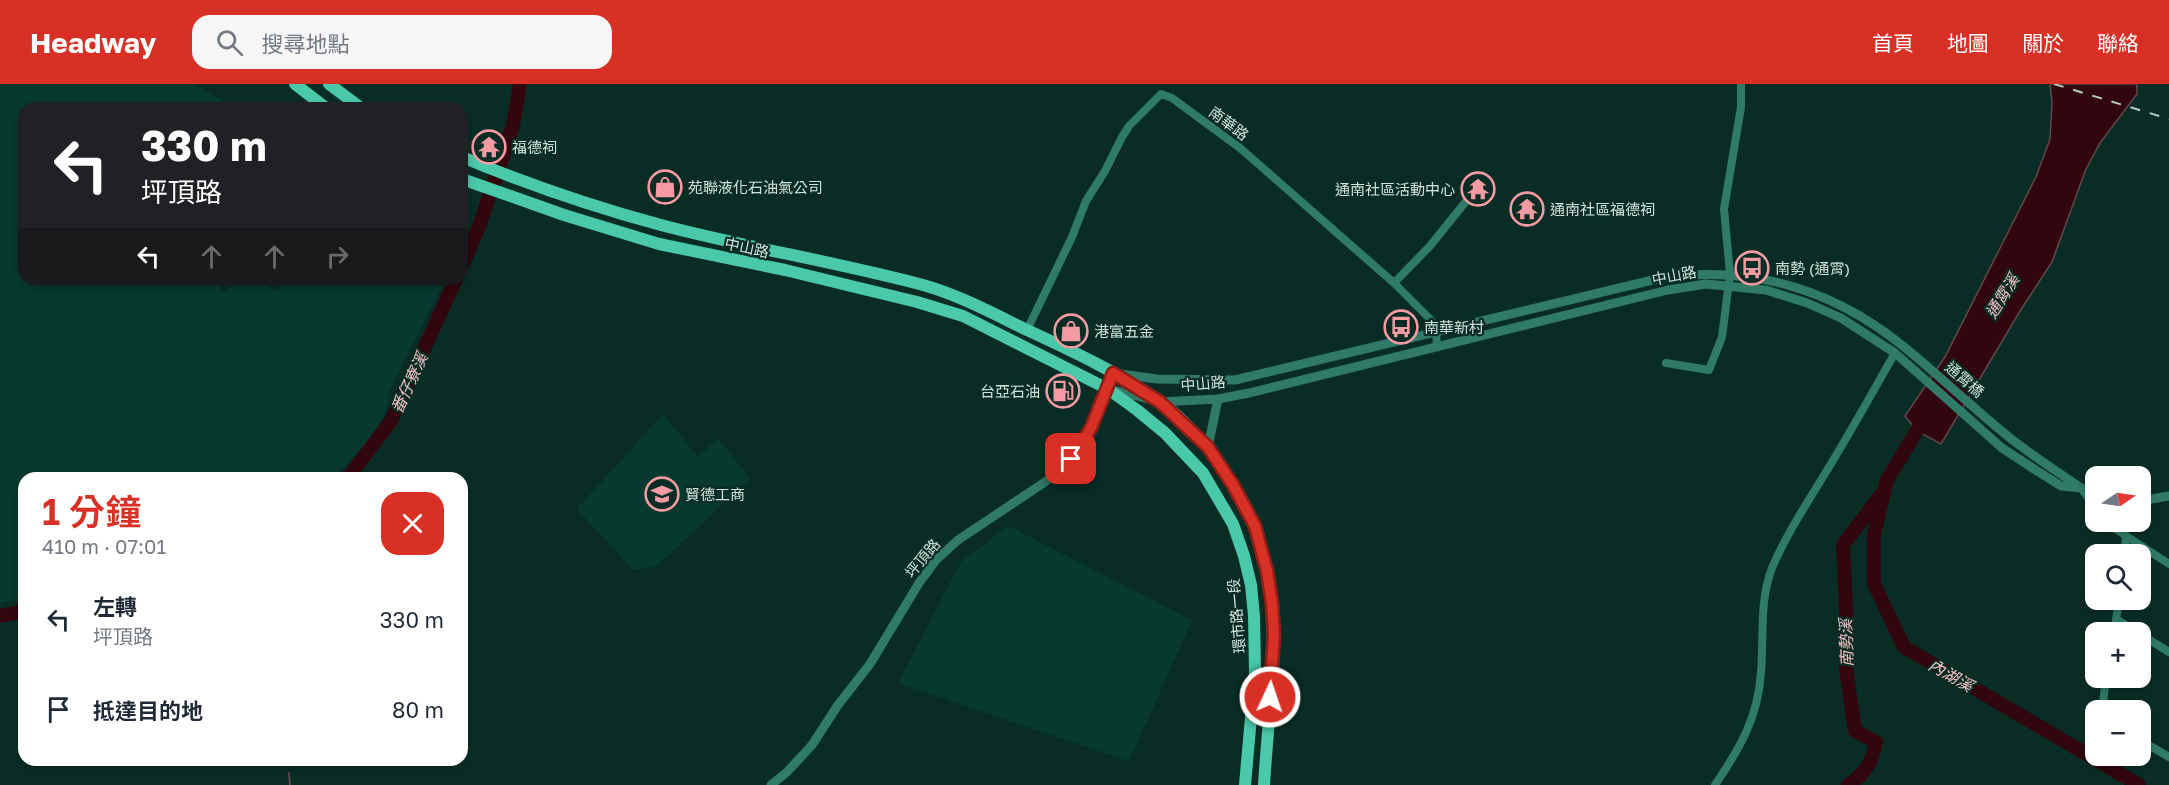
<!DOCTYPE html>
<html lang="zh-TW">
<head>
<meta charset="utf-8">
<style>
	:root { --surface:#fff; --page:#f6f6f7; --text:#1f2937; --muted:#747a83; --accent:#d93025 }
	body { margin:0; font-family:"Golos Text","Noto Sans TC",sans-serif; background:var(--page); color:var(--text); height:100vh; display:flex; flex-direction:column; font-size:22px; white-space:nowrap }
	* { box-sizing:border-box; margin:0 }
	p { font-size:20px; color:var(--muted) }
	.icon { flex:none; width:33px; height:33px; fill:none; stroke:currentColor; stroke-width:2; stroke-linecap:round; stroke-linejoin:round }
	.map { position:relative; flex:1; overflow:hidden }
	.sheet { position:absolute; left:18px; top:388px; width:450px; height:294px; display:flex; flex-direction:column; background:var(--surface); border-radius:18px; box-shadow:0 3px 9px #0003 }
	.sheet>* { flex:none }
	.top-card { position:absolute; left:18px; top:18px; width:450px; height:183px; border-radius:18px; box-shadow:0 3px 9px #0003; background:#202124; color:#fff; overflow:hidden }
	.needle { width:39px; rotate:77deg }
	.fabs { position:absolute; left:2085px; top:382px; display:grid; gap:12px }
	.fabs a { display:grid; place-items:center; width:66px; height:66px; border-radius:12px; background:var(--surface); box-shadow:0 3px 9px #0003; font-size:30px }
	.pin { position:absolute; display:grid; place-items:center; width:51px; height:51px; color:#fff; margin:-26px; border-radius:12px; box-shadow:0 3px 9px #0006 }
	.me { position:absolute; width:66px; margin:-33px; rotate:3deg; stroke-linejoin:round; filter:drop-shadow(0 0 4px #0008) }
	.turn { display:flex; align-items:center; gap:21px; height:126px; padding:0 24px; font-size:27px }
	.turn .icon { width:78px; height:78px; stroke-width:2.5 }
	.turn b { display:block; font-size:42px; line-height:51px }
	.lanes { display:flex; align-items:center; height:57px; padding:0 24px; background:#0003; justify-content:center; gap:30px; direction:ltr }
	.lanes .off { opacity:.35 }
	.round { display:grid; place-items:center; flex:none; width:63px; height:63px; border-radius:18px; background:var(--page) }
	.overview { display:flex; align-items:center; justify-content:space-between; height:102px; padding:0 24px }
	h1 { font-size:36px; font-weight:600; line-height:45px; color:var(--accent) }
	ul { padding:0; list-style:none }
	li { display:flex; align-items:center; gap:18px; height:90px; padding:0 24px }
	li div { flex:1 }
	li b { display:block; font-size:22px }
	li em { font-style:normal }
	header { display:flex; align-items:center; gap:36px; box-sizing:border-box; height:84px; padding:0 30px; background:var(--accent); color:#fff }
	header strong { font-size:28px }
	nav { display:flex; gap:33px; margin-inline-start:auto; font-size:21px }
	.search { width:420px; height:54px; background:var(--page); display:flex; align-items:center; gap:15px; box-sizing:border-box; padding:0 21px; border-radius:18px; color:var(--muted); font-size:22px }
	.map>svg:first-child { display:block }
</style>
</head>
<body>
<header>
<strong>Headway</strong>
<div class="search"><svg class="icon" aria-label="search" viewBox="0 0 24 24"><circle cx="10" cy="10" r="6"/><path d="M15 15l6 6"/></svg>搜尋地點</div>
<nav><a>首頁</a><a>地圖</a><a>關於</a><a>聯絡</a></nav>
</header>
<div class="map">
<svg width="2169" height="701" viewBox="0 0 2169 701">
	<rect width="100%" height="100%" fill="#092d25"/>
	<path fill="#08392e" d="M 0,0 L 193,0 L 235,24 L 24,24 L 24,195 L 213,195 L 223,208 L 244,195 L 252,195 L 277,207 L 289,195 L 445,195 L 389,308 L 385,330 L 368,358 L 333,394 L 24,394 L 24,514 L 0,519 Z
		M 663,330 L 698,373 L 718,355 L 750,394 L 657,482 L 633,486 L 577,425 Z
		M 1008,442 L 1192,536 L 1129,677 L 898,599 L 961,478 Z"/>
	<path fill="#31060e" stroke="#60484c" stroke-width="1.5" d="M 2050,0 L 2137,0 L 2137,10 L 2100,59 L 2086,85 L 2052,178 L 2020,227 L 1941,360 L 1917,347 L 1905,332 L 1945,273 L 2036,93 L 2050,55 L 2052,18 Z"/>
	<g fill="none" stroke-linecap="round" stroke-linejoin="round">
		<path stroke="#60484c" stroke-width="2" d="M 289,689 L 290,701"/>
		<path stroke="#31060e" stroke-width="14" d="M 462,182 L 480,140 L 513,42 L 520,0
			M 1926,332 L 1887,396 L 1874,450 L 1874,500 L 1904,563 L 2139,701
			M 348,394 L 391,337 L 456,195
			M 0,532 L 24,527
			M 1848,701 C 1865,691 1873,677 1876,658 L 1855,647 L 1846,584 L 1846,523 L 1843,461 L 1881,411"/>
		<path stroke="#307a68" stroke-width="8" d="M 1394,199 L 1430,162 L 1480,100
			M 1027,246 L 1072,153 L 1086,117 L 1105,87 L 1122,53 L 1129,42 L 1161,10 L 1172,14 L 1240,64 L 1394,199 L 1431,236 L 1436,247 L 1437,263
			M 1666,279 L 1709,286 L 1722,253 L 1730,190 L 1724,125 L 1741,23 L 1741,0
			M 2081,404 L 2096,425
			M 2105,438 L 2169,480
			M 2124,471 L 2126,453
			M 2116,535 L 2139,549
			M 2114,549 L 2119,516
			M 2140,550 L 2169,568
			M 2102,627 L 2106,594
			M 2140,656 L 2169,673
			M 1715,701 C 1740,664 1758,634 1761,588 C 1764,553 1759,518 1772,484 C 1786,451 1807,419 1826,388 C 1850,349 1872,309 1895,269"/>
		<path stroke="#307a68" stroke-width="9" d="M 1113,306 L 1160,318 L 1218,315 L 1249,309 L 1668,206 L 1706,200 L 1766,206 L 1807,219 L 1841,234 L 1895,269 L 2002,364 L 2034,385 L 2061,402 L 2081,404 L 2096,408
			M 1208,363 L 1218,315
			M 2140,417 L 2169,412
			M 771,701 L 787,688 L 812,661 L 838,621 L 870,580 L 919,499 L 936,476 L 958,456 L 1045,398 L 1071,375 L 1091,344 L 1113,289 L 1157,295 L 1235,296 L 1661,194 C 1752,181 1831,204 1903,262 C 1940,292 1974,325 2010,354 C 2033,372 2058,388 2081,404"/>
		<path stroke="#49c8aa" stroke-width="12" d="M 295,0 L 326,24
			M 329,0 L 361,24
			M 462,73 C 527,100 594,123 661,141 C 748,164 837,178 923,201 C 959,211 992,229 1025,245 C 1070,266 1118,288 1159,317 C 1196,343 1241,403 1256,446 C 1285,527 1269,617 1264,701
			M 462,95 L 564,131 L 659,160 L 785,186 L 917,218 L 963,232 L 1108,305 L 1137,326 L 1165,349 L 1203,389 L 1233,440 L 1244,472 L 1251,501 L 1254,532 L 1255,588 L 1245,701"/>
		<path stroke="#b7cbc5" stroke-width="2" stroke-dasharray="10 10" stroke-linecap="butt" d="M 2054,0 L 2169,35"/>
	</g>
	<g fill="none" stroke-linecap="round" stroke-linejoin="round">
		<g stroke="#8d1f18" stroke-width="15">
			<path id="route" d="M 1071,375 L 1091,344 L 1113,289 L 1160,318 L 1208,363 L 1233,401 L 1255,442 L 1267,487 L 1272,519 L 1274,551 L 1270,613"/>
		</g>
		<use href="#route" stroke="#d93025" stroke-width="10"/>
	</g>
	<defs>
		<g id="temple-ring" transform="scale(1.725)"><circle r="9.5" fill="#092d25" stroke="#f49aa2" stroke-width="1.5"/><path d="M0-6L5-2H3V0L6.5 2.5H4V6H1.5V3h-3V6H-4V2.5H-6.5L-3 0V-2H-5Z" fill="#f49aa2"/></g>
		<g id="shop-ring" transform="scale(1.725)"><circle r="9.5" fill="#092d25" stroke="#f49aa2" stroke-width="1.5"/><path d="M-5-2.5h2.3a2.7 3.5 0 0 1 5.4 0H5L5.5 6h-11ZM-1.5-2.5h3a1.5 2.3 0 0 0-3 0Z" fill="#f49aa2"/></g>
		<g id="bus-ring" transform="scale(1.725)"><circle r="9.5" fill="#092d25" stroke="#f49aa2" stroke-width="1.5"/><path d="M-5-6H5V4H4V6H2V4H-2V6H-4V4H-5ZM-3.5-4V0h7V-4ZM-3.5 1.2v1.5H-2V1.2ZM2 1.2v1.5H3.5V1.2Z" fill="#f49aa2"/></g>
		<g id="fuel-ring" transform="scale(1.725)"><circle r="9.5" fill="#092d25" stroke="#f49aa2" stroke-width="1.5"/><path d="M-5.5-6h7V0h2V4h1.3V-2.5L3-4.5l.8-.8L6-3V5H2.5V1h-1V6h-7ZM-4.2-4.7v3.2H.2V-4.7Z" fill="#f49aa2"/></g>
		<g id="school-ring" transform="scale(1.725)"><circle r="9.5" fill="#092d25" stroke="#f49aa2" stroke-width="1.5"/><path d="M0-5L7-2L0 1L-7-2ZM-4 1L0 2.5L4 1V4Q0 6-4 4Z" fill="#f49aa2"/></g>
	</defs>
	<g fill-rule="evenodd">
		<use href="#temple-ring" x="489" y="63"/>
		<use href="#shop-ring" x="665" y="103"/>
		<use href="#temple-ring" x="1478" y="105"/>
		<use href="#temple-ring" x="1527" y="125"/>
		<use href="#bus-ring" x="1752" y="184"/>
		<use href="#bus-ring" x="1401" y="243"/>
		<use href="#shop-ring" x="1071" y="247"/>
		<use href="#fuel-ring" x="1063" y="307"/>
		<use href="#school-ring" x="662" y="410"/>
	</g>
	<g text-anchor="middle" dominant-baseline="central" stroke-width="4.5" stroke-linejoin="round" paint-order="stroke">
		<g font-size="15" fill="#cfe1db" stroke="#092d25">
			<text transform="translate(1229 39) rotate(37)">南華路</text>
			<text transform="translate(747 163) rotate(12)">中山路</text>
			<text transform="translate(1674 191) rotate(-11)">中山路</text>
			<text transform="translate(1965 295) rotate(41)">通霄橋</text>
			<text transform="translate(1203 299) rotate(-5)">中山路</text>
			<text transform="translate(922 474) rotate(-50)">坪頂路</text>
			<text transform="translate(1236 532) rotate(-95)">環市路一段</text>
		</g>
		<g font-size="15" fill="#cfe1db" stroke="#092d25" text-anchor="start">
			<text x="512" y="63">福德祠</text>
			<text x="688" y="103">苑聯液化石油氣公司</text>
			<text x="1455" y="105" text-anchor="end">通南社區活動中心</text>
			<text x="1550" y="125">通南社區福德祠</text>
			<text x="1775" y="184">南勢 (通霄)</text>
			<text x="1424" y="243">南華新村</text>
			<text x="1094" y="247">港富五金</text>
			<text x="1040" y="307" text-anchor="end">台亞石油</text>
			<text x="685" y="410">賢德工商</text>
		</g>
		<g font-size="16" font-style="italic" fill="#f4c1c4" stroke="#092d25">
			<text transform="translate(2002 212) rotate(-58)">通霄溪</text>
			<text transform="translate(409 299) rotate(-65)">番仔寮溪</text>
			<text transform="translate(1846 559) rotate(-92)">南勢溪</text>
			<text transform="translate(1951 591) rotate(30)">內湖溪</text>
		</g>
	</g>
</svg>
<div class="fabs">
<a><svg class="needle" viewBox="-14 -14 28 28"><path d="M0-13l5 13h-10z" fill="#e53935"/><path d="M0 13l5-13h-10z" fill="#747a83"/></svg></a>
<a><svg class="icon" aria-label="search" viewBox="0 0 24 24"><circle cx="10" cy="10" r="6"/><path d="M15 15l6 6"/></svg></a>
<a>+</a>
<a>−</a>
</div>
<div class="pin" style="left:1071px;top:375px;background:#d93025"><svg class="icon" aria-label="arrive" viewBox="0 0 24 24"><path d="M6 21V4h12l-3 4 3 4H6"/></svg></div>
<svg class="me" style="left:1270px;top:613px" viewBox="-20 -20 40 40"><circle r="17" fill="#d93025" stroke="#fff" stroke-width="3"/><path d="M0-11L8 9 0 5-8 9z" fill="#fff"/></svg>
<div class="top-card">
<div class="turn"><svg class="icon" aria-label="left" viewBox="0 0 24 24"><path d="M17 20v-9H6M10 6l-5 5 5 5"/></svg><div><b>330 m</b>坪頂路</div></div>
<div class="lanes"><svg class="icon" aria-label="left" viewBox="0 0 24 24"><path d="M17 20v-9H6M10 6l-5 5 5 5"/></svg><svg class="icon off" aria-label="ahead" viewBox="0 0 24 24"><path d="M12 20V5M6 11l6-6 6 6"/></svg><svg class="icon off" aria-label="ahead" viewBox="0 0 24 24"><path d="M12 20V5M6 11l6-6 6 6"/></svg><svg class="icon off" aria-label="right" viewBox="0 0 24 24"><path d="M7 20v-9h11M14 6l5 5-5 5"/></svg></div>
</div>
<section class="sheet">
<div class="overview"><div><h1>1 分鐘</h1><p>410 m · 07:01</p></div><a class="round" style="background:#d93025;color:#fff"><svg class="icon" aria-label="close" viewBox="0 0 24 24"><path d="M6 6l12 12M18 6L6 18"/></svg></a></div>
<ul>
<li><svg class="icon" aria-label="left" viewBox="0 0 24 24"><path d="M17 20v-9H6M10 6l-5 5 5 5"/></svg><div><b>左轉</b><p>坪頂路</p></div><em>330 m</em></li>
<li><svg class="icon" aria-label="arrive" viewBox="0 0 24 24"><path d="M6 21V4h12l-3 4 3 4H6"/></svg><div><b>抵達目的地</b></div><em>80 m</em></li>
</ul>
</section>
</div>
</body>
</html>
